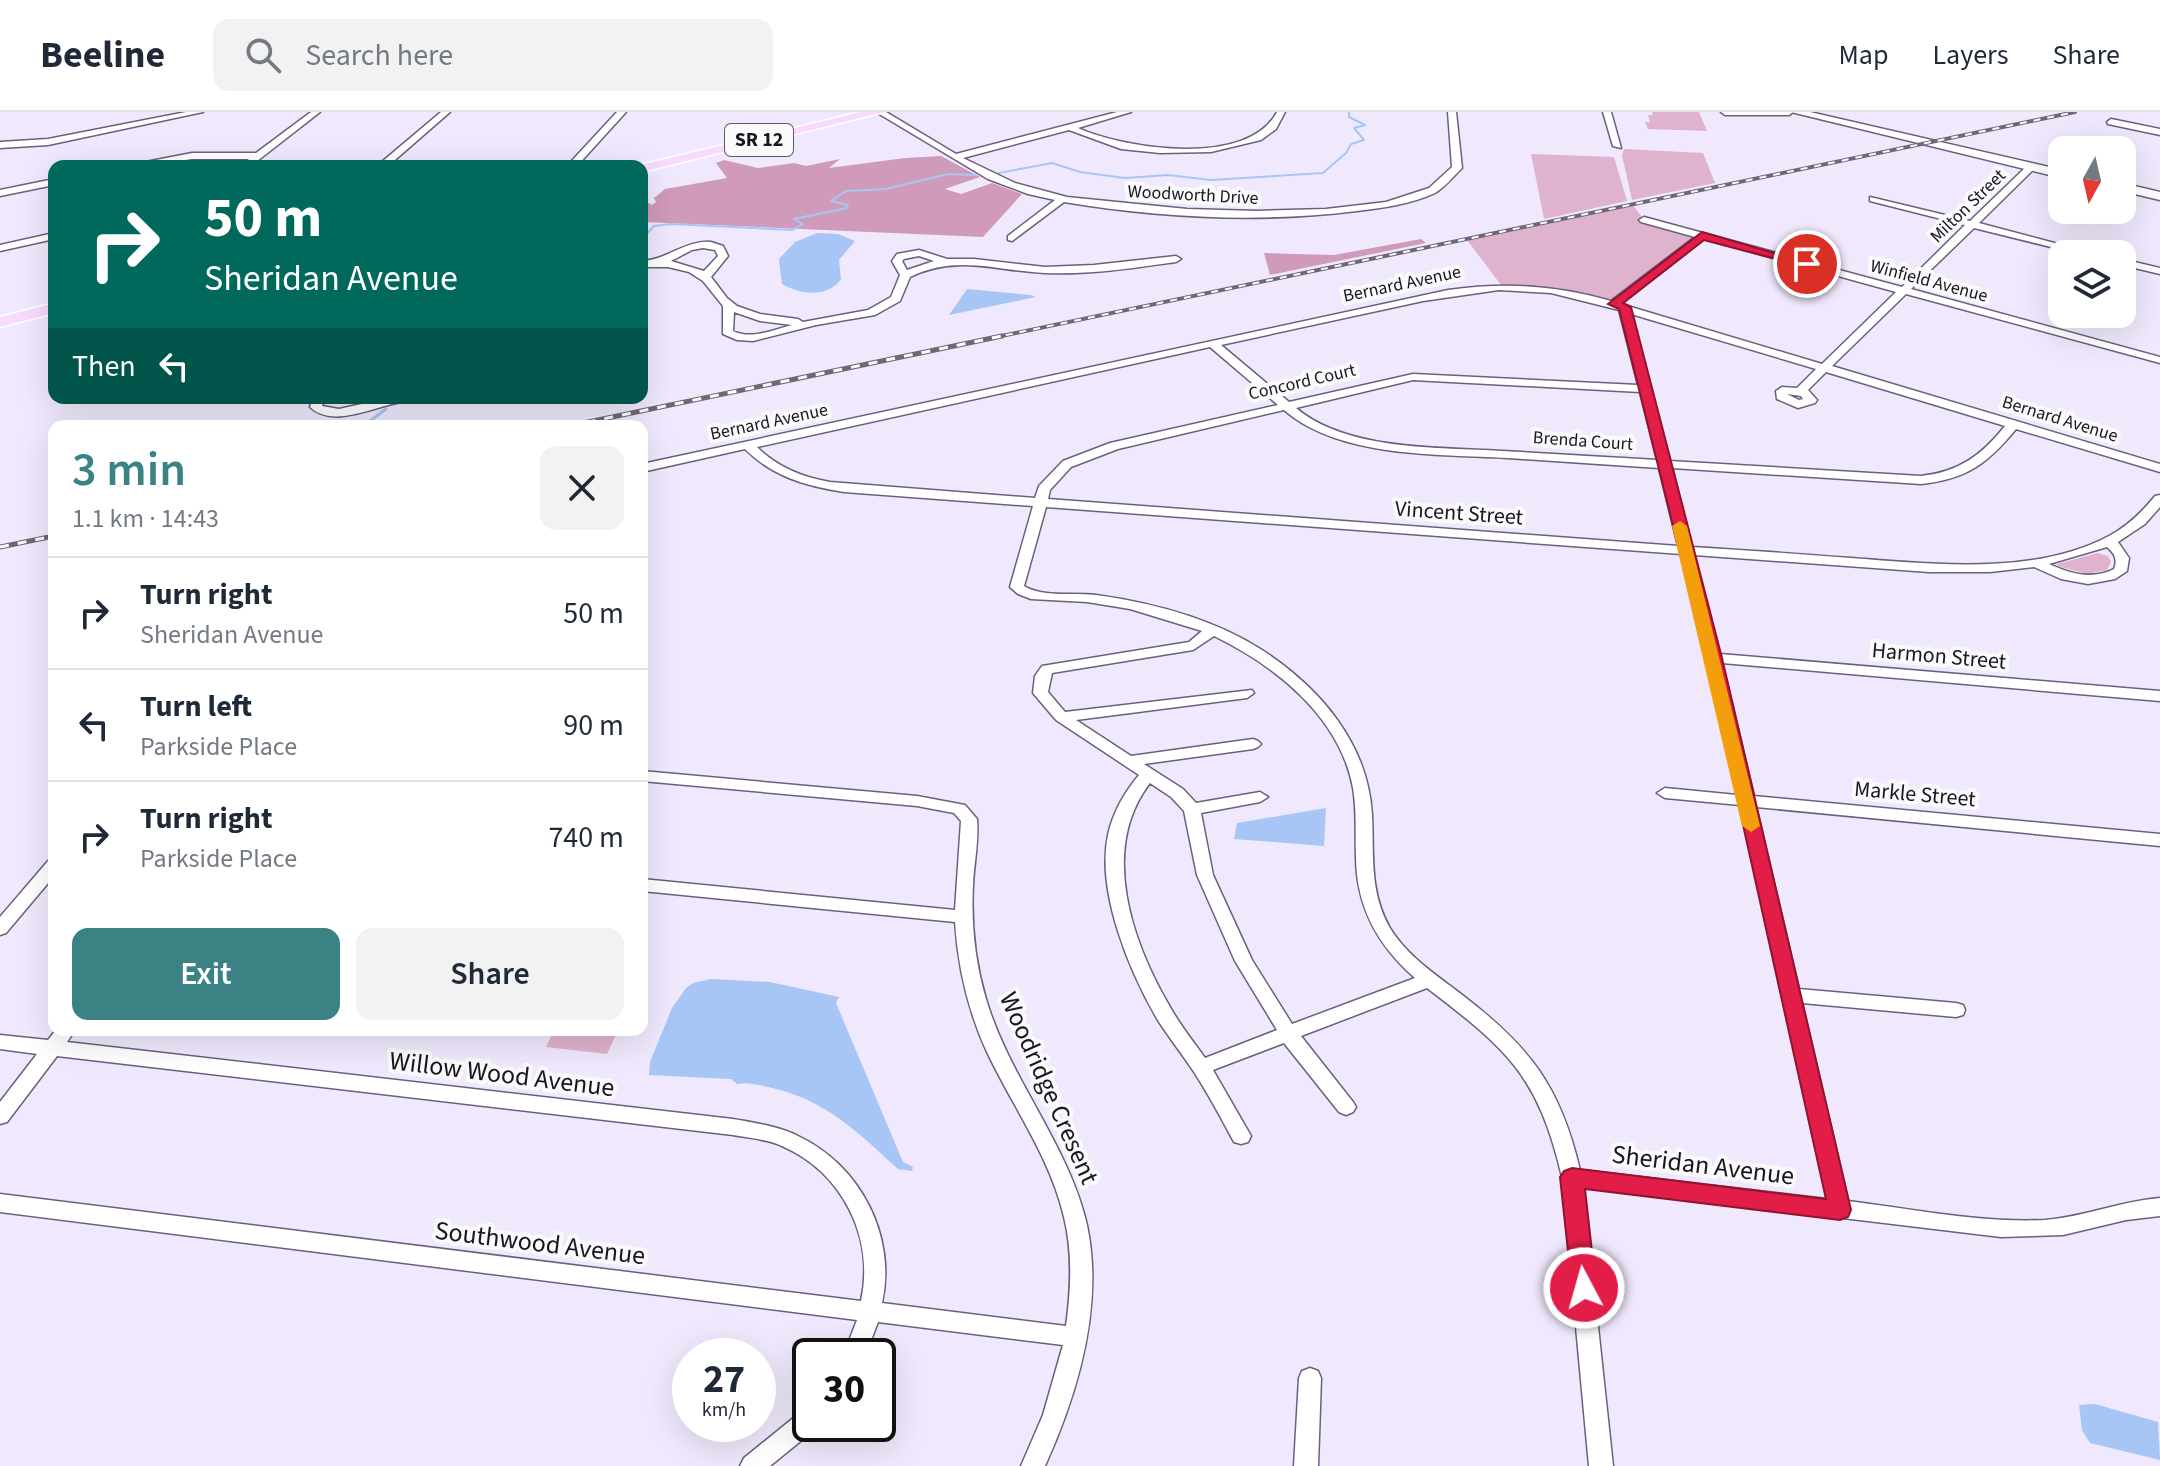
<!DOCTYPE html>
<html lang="en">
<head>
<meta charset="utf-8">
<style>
	:root { --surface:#fff; --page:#f2f2f3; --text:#1f2937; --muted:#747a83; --line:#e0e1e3; --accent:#3a8284 }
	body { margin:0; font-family:"Source Sans 3",sans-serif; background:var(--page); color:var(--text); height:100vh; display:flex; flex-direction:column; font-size:30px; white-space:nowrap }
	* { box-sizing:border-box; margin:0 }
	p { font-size:26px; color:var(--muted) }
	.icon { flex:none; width:44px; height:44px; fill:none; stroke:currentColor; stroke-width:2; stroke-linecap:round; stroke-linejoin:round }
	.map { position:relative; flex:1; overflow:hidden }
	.details { position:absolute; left:48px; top:308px; width:600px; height:616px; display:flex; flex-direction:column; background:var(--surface); border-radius:16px; box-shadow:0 8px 32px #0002 }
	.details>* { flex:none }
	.top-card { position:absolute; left:48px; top:48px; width:600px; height:244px; border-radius:16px; box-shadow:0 8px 32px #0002; background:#00695c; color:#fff; overflow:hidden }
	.needle { width:52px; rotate:188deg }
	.tools { position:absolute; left:2048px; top:24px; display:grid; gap:16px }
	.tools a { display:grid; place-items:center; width:88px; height:88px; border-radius:16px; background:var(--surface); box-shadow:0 8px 32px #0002; font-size:40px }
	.speed { position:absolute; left:672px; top:1226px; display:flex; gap:16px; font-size:40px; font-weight:700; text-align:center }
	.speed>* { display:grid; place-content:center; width:104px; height:104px; border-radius:50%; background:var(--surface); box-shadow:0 8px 32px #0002; line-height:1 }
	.speed small { font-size:20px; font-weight:400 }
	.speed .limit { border:4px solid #111; border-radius:12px; background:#fff; color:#111 }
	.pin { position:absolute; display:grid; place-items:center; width:68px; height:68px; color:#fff; margin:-34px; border:4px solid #fff; border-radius:50%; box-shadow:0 2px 8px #0007 }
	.me { position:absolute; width:88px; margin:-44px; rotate:354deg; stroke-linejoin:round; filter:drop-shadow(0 0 6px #0008) }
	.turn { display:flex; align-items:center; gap:28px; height:168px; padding:0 24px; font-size:36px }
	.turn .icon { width:104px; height:104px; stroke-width:2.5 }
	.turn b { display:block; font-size:56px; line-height:68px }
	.then { display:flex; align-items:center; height:76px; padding:0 24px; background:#0003; gap:16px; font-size:30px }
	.round { display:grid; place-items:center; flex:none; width:84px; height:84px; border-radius:16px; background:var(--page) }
	.overview { display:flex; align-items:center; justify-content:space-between; height:136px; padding:0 24px }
	h1 { font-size:48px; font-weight:600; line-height:60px; color:var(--accent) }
	.primary-button { display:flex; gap:16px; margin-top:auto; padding:16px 24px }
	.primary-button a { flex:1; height:92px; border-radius:16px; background:var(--accent); color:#fff; font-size:32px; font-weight:600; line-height:92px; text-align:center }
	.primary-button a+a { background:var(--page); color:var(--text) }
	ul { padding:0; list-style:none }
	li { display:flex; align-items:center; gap:24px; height:112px; padding:0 24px; border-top:2px solid var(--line) }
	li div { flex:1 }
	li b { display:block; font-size:30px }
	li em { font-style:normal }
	header { display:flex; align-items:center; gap:48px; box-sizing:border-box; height:112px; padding:0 40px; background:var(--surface); border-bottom:2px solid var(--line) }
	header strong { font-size:38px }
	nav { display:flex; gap:44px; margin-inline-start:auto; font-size:28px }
	.search { width:560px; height:72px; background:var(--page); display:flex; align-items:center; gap:20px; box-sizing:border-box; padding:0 28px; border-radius:16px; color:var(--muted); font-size:30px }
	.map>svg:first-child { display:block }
</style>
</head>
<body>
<header>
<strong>Beeline</strong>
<div class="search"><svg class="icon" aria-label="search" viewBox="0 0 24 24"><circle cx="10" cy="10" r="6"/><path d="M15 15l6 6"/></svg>Search here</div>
<nav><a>Map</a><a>Layers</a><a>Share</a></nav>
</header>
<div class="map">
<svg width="2160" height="1354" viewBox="0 0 2160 1354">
	<rect width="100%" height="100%" fill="#f0e9fd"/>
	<path fill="#dfb3cd" d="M 1652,0 L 1699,0 L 1707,19 L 1648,17 L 1645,10 L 1650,10 L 1648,3 L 1653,3 Z
		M 1624,37 L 1703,41 L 1715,71 L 1632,88 L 1622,43 Z
		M 1531,42 L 1614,45 L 1627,89 L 1544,107 Z
		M 1633,93 L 1644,108 L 1702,124 L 1614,192 L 1566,180 L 1501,173 L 1467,128 Z
		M 2098,441 L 2108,444 L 2111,450 L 2107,458 L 2087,462 L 2057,454 L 2057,452 Z
		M 554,918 L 618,918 L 607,942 L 546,935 Z"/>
	<path fill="#d09aba" d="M 941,44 L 980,65 L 945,77 L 961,82 L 992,71 L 1022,82 L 983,125 L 644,110 L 648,106 L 642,105 L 642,87 L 652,93 L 656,90 L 654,86 L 665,77 L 727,66 L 716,51 L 724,48 L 758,56 L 794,51 L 806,54 L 840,47 L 829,56 L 905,46 Z
		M 1421,127 L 1426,131 L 1270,163 L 1264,141 L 1334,143 Z"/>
	<path fill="#a7c6f6" d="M 817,121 L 838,122 L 855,129 L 839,148 L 841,167 C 828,186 800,183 782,172 L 779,147 L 795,130 Z
		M 967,177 L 1030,183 L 1036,185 L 949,203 Z
		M 1326,696 L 1324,734 L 1234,727 L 1237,711 Z
		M 711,867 L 770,870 L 839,885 L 836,891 L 903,1050 L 913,1055 L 912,1059 L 898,1057 C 856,1019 825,987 768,975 C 758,973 748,970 737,972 L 731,967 L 649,963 L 650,950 L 672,896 L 686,876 L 693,871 Z
		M 2095,1292 L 2158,1310 L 2160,1348 L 2090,1331 L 2082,1318 L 2079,1293 Z"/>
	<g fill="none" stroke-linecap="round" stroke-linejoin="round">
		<path stroke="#a7c6f6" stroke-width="2" d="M 999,61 L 1052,51 L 1080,60 L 1125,66 L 1168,63 L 1211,68 L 1323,61 L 1346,41 L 1351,32 L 1364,28 L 1354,16 L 1365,13 L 1349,5 L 1349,0
			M 642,127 L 654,114 L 670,112 L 792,118 L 803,112 L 794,107 L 847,96 L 848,93 L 831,89 L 846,79 L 886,77 L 948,62 L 975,63"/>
		<path stroke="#a7c6f6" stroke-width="3" d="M 363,314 L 386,297"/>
		<g stroke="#6a607d" stroke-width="3">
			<path id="minor" d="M 186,0 L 203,0 L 48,33 L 0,36 L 0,30 L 48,27 Z
				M 311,0 L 320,0 L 252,53 L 244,51 L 249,47 L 192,47 L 147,54 L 125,54 L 192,41 L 256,41 Z
				M 441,0 L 450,0 L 388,54 L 377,54 Z
				M 617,0 L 626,0 L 577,54 L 567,54 Z
				M 876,0 L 886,0 L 956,42 L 1117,0 L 1131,0 L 1078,16 C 1125,37 1248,56 1277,0 L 1285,0 L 1276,17 L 1261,28 L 1211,40 L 1160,41 L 1121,37 L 1069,18 L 963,46 L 1015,71 L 1067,85 L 1187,97 L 1257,99 L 1326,97 L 1386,90 L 1429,76 L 1452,55 L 1448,0 L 1456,0 L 1462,56 C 1454,64 1444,76 1435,81 C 1412,92 1382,96 1357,99 C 1261,111 1160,106 1064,90 L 1012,129 L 1008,128 L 1008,124 L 1055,88 L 1028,82 L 988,67 Z
				M 1603,0 L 1611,0 L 1621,36 L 1613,34 Z
				M 1721,0 L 1793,0 L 1789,3 L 1725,3 Z
				M 2111,7 L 2160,17 L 2160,23 L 2108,12 L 2107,10 Z
				M 2028,53 L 2036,55 L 1979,111 L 2096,142 L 2079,142 L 1974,116 L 1911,177 L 2160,245 L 2160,251 L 1906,182 L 1832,254 L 2160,352 L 2160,360 L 2016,317 C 1987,352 1967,367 1921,372 L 1672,356 L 1692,435 C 1745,438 1798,442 1851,446 C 1933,452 2034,464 2109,424 C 2128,414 2142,400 2155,384 L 2160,383 L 2160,395 L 2145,412 L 2118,430 L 2129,446 L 2127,459 L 2115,467 L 2088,472 L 2061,467 L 2034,455 L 1990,460 L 1929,460 L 1694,443 L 1720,542 L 2160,579 L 2160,589 L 1722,551 L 1754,684 L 2160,722 L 2160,734 L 1756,695 L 1799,877 L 1956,891 L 1963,893 L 1965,898 L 1963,903 L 1956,905 L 1802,891 L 1848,1089 C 1913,1097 1980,1111 2045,1108 C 2084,1105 2121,1089 2160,1086 L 2160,1104 L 2126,1108 L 2063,1123 L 2001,1125 L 1583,1075 L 1613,1354 L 1589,1354 L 1562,1065 C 1538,963 1507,937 1427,876 L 1301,924 L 1353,990 L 1356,995 L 1353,1000 L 1346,1003 L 1339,1000 L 1284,931 L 1213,958 L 1251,1024 L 1248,1030 L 1241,1032 L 1234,1030 C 1221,1006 1209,983 1194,960 C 1183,943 1170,927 1159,910 C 1130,861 1096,780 1108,723 C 1113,700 1124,681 1139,663 L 1056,608 L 1033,581 L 1035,564 L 1042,554 L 1189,530 L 1202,519 L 1130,497 L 1087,490 L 1031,487 L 1018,482 L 1010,475 L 1033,394 L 844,380 C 806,374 773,365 745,337 L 642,360 L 642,352 L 1448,178 C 1505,170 1556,173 1611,189 L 1695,125 L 1641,110 L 1639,108 L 1644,105 L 1902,175 L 1965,113 L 1870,89 L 1870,85 L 1970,109 ZM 1704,127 L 1896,180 L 1822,252 L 1621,192 ZM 1499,178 L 1551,181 L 1619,198 L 1638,273 L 1413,262 L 1289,290 L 1221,233 L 1423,189 ZM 1631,202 L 1816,257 L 1797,276 L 1782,275 L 1776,279 L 1777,287 L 1798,296 L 1815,291 L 1817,288 L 1808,278 L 1826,260 L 2005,314 C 1982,343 1959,360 1921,364 L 1670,349 ZM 1210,235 L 1278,293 L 1110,331 L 1063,349 L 1039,374 L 1035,386 L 830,370 C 802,365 777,355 757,335 ZM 1413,268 L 1640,280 L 1657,348 C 1606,345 1555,342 1503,339 C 1439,335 1347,339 1296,296 ZM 1787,282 L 1801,284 L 1803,287 L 1799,288 ZM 1284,298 C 1340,346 1437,342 1507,346 C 1558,349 1608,353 1659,356 L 1678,434 L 1048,387 L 1050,378 L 1071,355 L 1118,337 ZM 1046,395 L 1681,442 L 1737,683 L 1665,676 L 1657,681 L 1665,686 L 1740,693 L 1827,1087 L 1580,1058 C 1560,973 1529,934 1461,882 C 1435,862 1407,844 1390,816 C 1369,780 1374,742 1372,703 C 1368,631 1320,576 1262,538 C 1212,506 1153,491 1096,483 C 1073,480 1044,486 1024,474 ZM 2107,435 C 2114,441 2118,447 2114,457 C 2092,468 2071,462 2049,452 ZM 1214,524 C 1276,554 1340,605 1353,676 C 1357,699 1355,721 1356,744 C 1356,794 1377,833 1415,866 L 1292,912 L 1252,848 L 1213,763 L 1201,701 L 1260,690 L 1268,685 L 1260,680 L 1196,691 L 1183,677 L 1144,652 L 1253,637 L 1258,635 L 1261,632 L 1258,629 L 1253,627 L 1131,644 L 1076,608 L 1247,586 L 1254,581 L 1252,578 L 1065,600 L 1048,580 L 1052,561 L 1193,538 ZM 1150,671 L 1171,685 L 1184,699 L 1197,763 L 1235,849 L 1277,918 L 1205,946 C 1193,929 1180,913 1170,895 C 1132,830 1099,737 1150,671 Z
				M 54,67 L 54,73 L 0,84 L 0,78 Z
				M 54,121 L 54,127 L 0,139 L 0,133 Z
				M 711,130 L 723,134 L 728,144 L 711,165 L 727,186 L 737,194 L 760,202 L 798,207 L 803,210 L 868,198 L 891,185 L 900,163 L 892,149 L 897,142 L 919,138 L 947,147 L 974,147 L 1045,155 L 1094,153 L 1176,144 L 1181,147 L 1176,150 C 1133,156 1089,163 1045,161 C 996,159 957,142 910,165 L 900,189 L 875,203 L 816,213 L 753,229 L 737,228 L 723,222 L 723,194 L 703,169 L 689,160 L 668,155 L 642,155 L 642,149 C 667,148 685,128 711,130 ZM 703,136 L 715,138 L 718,144 L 704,159 L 671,149 L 692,138 ZM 919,144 L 934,149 L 907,158 L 902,149 L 904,147 ZM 734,200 L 760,209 L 792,213 C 773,218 751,228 733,219 Z
				M 2122,147 L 2160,156 L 2160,162 L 2122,153 Z
				M 313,286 L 325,286 L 322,294 L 339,297 L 389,286 L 473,286 L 467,290 C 446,290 423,287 402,290 C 375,294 333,317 310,295 Z
				M 642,659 L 917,684 L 965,693 L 977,707 C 979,729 974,751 973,773 C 971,812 975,850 986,887 C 1001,938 1030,982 1054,1029 C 1068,1056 1080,1083 1087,1113 C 1104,1194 1078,1281 1045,1354 L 1021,1354 L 1043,1303 L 1063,1233 L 878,1210 L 865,1244 L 843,1244 L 857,1208 L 0,1100 L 0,1082 L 861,1189 C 875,1125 842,1060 782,1034 C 767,1027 749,1026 733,1023 L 57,944 L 7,1010 L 0,1012 L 0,990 L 37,942 L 0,937 L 0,923 L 48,928 L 56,918 L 75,918 L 67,930 L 733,1007 C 755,1011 778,1014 798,1024 C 860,1053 897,1124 882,1191 L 1066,1214 C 1071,1178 1073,1141 1064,1105 C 1050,1045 1013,995 987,940 C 968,899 958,855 955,810 L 642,779 L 642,767 L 955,798 L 961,709 L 954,701 L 917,694 L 642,669 Z
				M 54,747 L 54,764 L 6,821 L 0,823 L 0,805 L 48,749 Z
				M 1310,1256 L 1318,1259 L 1321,1266 L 1318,1354 L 1294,1354 L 1299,1266 L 1302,1259 Z
				M 810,1296 L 810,1312 L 819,1312 L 818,1315 L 770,1354 L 740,1354 L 744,1346 L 802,1299 Z"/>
		</g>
		<g stroke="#6a607d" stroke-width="3">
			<path id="tertiary" d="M 1791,0 L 1810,0 L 2062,58 L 2062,66 Z
				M 2122,71 L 2160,80 L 2160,88 L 2122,79 Z"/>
		</g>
		<g stroke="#fff" stroke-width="3">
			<path id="primary" d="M 861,0 L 884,0 L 642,60 L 642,54 L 636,54 Z
				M 54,191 L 54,201 L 0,215 L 0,205 Z"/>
		</g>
		<use href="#minor" fill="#fff" fill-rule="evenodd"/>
		<use href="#tertiary" fill="#fff" fill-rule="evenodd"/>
		<use href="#primary" fill="#f8dafd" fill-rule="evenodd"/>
		<g stroke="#6d6776" stroke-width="4">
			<path id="rail-far1" d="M 992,226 L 2075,0"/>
		</g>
		<g stroke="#6d6776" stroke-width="5">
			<path id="rail" d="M 569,314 L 1002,224
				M 0,435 L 54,424"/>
		</g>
		<use href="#rail-far1" stroke="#fafafa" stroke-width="2" stroke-dasharray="7" stroke-linecap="butt"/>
		<use href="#rail" stroke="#fafafa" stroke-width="3" stroke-dasharray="9" stroke-linecap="butt"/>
	</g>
	<path fill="#e11d48" stroke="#92132f" stroke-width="2" d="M 1702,120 L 1812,152 L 1807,155 L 1704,128 L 1623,191 L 1631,195 L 1722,546 L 1851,1098 L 1848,1105 L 1840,1108 L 1585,1077 L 1596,1176 L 1593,1184 L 1584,1187 L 1575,1184 L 1572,1176 L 1560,1065 L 1564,1059 L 1572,1056 L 1826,1087 L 1706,546 L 1619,197 L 1608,192 Z"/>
	<path fill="#f59e0b" d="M 1680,409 L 1687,414 L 1760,714 L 1751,720 L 1742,714 L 1672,414 Z"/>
	<g text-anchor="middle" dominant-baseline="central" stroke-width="8" stroke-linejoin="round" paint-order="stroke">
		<g font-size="18" fill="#1a1521" stroke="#fafafa">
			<text transform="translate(1193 83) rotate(3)">Woodworth Drive</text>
			<text transform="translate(1968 94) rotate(-44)">Milton Street</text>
			<text transform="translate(1929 169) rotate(15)">Winfield Avenue</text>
			<text transform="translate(1402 172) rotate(-12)">Bernard Avenue</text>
			<text transform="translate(1302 270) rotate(-13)">Concord Court</text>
			<text transform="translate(2060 307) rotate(17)">Bernard Avenue</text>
			<text transform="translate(769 310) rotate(-12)">Bernard Avenue</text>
			<text transform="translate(1583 329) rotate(4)">Brenda Court</text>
		</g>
		<rect fill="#fafafa" stroke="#5d5a62" stroke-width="2" x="725" y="12" width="68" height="32" rx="6"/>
		<g font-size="20" font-weight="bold" fill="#1a1521">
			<text x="759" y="28">SR 12</text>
		</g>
		<g font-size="22" fill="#1a1521" stroke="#fafafa">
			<text transform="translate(1459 401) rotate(4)">Vincent Street</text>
			<text transform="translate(1939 544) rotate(5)">Harmon Street</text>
			<text transform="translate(1915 682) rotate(5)">Markle Street</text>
		</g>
		<g font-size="26" fill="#1a1521" stroke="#fafafa">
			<text transform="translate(502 962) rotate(7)">Willow Wood Avenue</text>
			<text transform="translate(1049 976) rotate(66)">Woodridge Cresent</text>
			<text transform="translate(1703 1053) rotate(7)">Sheridan Avenue</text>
			<text transform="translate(540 1131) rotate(7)">Southwood Avenue</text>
		</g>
	</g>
</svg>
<div class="tools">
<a><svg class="needle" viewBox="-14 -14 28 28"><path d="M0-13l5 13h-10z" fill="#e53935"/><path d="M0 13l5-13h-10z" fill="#747a83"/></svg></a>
<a><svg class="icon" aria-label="layers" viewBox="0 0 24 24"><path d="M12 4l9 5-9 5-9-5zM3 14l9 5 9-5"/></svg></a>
</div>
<div class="speed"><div>27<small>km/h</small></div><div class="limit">30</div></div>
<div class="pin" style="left:1807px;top:152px;background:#d93025"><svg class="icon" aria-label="arrive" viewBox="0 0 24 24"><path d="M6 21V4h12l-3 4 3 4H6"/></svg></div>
<svg class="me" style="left:1584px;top:1176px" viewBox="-20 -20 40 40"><circle r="17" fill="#e11d48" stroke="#fff" stroke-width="3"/><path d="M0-11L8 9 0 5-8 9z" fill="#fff"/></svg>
<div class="top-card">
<div class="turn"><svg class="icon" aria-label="right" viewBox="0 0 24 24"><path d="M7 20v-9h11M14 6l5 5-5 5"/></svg><div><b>50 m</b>Sheridan Avenue</div></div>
<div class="then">Then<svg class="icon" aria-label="left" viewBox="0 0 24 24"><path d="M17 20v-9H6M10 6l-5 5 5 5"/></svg></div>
</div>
<section class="details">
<div class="overview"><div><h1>3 min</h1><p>1.1 km · 14:43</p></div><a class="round"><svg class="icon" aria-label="close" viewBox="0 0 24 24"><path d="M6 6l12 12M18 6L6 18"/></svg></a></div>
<ul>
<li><svg class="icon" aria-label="right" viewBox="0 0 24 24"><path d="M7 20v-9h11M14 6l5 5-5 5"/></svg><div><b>Turn right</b><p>Sheridan Avenue</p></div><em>50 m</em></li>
<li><svg class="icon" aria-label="left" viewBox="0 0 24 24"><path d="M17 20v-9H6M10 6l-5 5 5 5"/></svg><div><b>Turn left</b><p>Parkside Place</p></div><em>90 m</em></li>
<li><svg class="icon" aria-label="right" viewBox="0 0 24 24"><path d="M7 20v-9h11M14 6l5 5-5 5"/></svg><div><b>Turn right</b><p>Parkside Place</p></div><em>740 m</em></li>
</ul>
<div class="primary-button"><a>Exit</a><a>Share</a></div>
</section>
</div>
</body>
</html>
